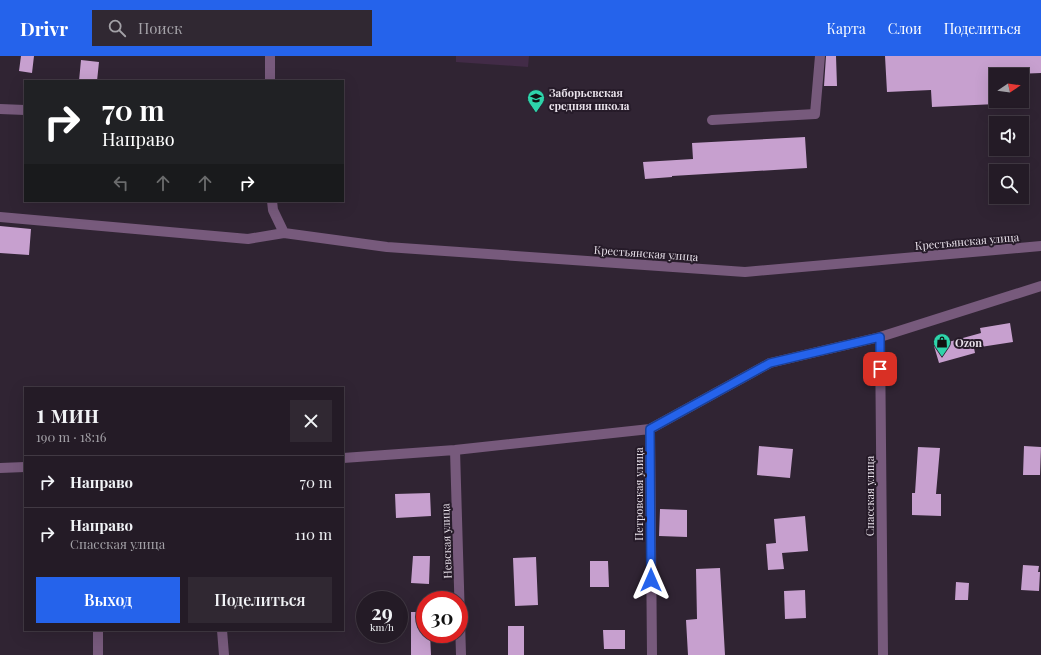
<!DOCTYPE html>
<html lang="ru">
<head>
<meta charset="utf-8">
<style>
	:root { --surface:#241b26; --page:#302832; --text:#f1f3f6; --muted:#a3a1a7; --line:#413943; --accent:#2563eb }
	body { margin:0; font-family:"Playfair Display",serif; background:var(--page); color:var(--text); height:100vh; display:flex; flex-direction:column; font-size:15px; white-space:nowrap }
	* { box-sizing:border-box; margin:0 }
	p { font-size:13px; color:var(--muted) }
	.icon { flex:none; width:22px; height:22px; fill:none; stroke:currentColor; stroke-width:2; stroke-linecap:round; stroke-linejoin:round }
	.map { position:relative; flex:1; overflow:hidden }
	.sheet { position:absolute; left:24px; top:331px; width:320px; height:244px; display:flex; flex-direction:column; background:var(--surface); border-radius:0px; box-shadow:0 4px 16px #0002,0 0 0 1px var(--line) }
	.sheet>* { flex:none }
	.guide { position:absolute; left:24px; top:24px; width:320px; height:122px; border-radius:0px; box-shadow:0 4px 16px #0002,0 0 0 1px var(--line); background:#202124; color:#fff; overflow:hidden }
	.needle { width:26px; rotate:77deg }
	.fabs { position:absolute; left:989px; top:12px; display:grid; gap:8px }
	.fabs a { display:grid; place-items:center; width:40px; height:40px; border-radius:0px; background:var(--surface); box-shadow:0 4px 16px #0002,0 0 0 1px var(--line); font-size:20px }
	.speed { position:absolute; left:356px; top:535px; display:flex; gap:8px; font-size:20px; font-weight:700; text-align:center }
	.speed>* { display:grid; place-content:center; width:52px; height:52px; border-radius:50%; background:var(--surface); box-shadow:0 4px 16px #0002,0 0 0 1px var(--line); line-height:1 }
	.speed small { font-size:10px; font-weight:400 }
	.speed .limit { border:6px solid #d22; background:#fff; color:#111 }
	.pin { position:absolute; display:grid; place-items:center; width:34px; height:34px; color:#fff; margin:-17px; border-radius:8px; box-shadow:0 2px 6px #0006 }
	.me { position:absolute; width:44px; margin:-22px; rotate:0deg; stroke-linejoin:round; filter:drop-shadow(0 0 3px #0008) }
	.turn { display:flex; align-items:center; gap:14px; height:84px; padding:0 12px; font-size:18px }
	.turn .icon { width:52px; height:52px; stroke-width:2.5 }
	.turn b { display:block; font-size:28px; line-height:34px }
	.lanes { display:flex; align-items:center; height:38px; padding:0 12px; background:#0003; justify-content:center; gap:20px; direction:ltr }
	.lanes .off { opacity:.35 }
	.round { display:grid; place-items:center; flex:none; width:42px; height:42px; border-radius:0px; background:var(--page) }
	.headline { display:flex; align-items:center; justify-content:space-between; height:68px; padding:0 12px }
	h1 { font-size:24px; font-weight:600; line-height:30px }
	.primary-button { display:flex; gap:8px; margin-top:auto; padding:8px 12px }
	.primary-button a { flex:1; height:46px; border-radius:0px; background:var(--accent); color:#fff; font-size:16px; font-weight:600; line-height:46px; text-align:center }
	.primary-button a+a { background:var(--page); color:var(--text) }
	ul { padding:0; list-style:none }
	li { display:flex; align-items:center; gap:12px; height:52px; padding:0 12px; border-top:1px solid var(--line) }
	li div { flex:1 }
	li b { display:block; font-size:15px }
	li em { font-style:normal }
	header { display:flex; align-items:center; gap:24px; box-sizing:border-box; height:56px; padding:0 20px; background:var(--accent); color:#fff }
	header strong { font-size:19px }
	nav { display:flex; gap:22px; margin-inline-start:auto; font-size:14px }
	.search { width:280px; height:36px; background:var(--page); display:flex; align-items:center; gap:10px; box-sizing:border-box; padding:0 14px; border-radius:0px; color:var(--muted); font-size:15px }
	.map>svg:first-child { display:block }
</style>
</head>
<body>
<header>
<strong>Drivr</strong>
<div class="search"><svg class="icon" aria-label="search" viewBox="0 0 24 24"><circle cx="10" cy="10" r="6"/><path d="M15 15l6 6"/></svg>Поиск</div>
<nav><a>Карта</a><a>Слои</a><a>Поделиться</a></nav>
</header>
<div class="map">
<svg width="1041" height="599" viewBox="0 0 1041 599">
	<rect width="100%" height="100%" fill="#302433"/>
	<path fill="#422b47" d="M 456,0 L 529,0 L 528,11 L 456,6 Z"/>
	<path fill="#c7a0cf" d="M 21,0 L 34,0 L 32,17 L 19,15 Z
		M 826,0 L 836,0 L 837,30 L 824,30 Z
		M 885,0 L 1041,0 L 1041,17 L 996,19 L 996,48 L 932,51 L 931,34 L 887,36 Z
		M 81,4 L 99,6 L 97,25 L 79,25 Z
		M 805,81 L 807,112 L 672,120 L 672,121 L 645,123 L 643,106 L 693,103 L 692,87 Z
		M 0,170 L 31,173 L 29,199 L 0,197 Z
		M 1010,267 L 1013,286 L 974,292 L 975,297 L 939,307 L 934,290 L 981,277 L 980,272 Z
		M 759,390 L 793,393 L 790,422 L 757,419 Z
		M 1024,390 L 1041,391 L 1040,419 L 1023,419 Z
		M 918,391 L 940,392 L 936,438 L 941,438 L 941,460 L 912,459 L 912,437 L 915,437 Z
		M 430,437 L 431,460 L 396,462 L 395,438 Z
		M 660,453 L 687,454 L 687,481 L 659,480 Z
		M 805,460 L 808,495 L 782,497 L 784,513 L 768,514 L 766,488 L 776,487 L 774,463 Z
		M 413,500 L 430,500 L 429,528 L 411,527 Z
		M 536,501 L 538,549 L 515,550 L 513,502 Z
		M 590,505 L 608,505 L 609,531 L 590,531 Z
		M 1023,509 L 1039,510 L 1038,516 L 1040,516 L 1039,535 L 1021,534 Z
		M 720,512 L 725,599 L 688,599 L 686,564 L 697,563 L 696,513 Z
		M 956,526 L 969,527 L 968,544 L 955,544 Z
		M 805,534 L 806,562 L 785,563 L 784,535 Z
		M 411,556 L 425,556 L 425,578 L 430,578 L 431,599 L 411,599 Z
		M 508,570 L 524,570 L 524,599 L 508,599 Z
		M 603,574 L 625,574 L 625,593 L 604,593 Z"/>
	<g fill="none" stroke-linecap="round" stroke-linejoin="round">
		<path stroke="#775a7c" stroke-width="10" d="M 270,25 L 270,0
			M 0,53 L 25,54
			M 712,64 L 815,58 L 820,0
			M 272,145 L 273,154 L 284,177 L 387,191 L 745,216 L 1041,190
			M 0,161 L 248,183 L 284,177
			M 880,281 L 883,599
			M 650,373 L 652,599
			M 455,394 L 461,599
			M 343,402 L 455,394 L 650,373 L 770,307 L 880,281 L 1041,230
			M 0,412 L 25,411
			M 98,574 L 98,599
			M 222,574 L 224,599"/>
	</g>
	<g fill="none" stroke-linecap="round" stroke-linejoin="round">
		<g stroke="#184099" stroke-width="10">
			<path id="route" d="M 651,524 L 650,373 L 770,307 L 880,281 L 880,313"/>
		</g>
		<use href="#route" stroke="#2563eb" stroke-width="7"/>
	</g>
	<defs>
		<g id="school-pin" transform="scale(0.9)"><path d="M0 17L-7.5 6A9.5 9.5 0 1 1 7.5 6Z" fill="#2ed4aa" stroke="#261b29"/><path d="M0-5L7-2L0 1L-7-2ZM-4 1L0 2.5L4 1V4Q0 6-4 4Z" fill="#111"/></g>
		<g id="shop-pin" transform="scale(0.9)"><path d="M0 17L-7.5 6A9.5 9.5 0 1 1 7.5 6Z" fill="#2ed4aa" stroke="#261b29"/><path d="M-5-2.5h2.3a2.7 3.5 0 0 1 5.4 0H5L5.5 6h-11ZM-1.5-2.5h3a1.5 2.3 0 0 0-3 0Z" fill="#111"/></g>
	</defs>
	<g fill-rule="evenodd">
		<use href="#school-pin" x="536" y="42"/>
		<use href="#shop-pin" x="942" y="286"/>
	</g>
	<g text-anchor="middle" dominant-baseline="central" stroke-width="4" stroke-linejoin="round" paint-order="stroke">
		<g font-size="11" font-weight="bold" fill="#e8e1ea" stroke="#261b29" text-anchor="start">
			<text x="549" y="36">Заборьевская<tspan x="549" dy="13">средняя школа</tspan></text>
			<text x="955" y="286">Ozon</text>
		</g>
		<g font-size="11" fill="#e8e1ea" stroke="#261b29">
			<text transform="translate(967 185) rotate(-5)">Крестьянская улица</text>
			<text transform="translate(646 197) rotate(4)">Крестьянская улица</text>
			<text transform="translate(638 438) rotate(-90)">Петровская улица</text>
			<text transform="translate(869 440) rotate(-90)">Спасская улица</text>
			<text transform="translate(446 485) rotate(-92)">Невская улица</text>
		</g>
	</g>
</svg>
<div class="fabs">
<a><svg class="needle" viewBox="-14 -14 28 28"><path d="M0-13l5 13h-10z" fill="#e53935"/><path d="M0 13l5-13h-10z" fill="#a3a1a7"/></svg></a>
<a><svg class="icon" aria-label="sound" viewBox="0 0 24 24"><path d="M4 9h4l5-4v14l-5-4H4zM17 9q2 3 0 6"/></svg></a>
<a><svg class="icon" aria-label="search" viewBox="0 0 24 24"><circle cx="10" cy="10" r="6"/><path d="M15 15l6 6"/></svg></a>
</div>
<div class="speed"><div>29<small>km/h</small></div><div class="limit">30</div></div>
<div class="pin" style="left:880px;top:313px;background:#d93025"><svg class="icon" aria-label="arrive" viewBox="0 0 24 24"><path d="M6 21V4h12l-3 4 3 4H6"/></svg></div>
<svg class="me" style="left:651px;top:524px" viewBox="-20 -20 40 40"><path d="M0-17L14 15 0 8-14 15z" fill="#2563eb" stroke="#fff" stroke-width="4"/></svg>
<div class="guide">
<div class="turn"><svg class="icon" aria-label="right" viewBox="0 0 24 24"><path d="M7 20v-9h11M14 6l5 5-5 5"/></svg><div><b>70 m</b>Направо</div></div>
<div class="lanes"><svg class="icon off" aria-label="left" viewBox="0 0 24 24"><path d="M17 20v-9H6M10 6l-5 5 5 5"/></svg><svg class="icon off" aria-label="ahead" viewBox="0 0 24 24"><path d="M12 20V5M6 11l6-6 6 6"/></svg><svg class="icon off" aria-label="ahead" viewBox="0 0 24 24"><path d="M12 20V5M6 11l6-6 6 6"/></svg><svg class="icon" aria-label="right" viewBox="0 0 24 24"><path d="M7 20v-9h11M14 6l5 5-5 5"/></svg></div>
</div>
<section class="sheet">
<div class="headline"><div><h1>1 мин</h1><p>190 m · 18:16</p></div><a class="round"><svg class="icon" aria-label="close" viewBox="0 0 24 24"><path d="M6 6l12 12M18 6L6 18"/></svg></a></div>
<ul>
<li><svg class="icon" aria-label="right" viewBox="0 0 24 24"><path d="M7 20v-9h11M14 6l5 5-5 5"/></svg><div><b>Направо</b></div><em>70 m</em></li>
<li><svg class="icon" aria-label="right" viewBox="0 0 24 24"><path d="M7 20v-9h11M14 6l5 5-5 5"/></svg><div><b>Направо</b><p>Спасская улица</p></div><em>110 m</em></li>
</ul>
<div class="primary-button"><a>Выход</a><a>Поделиться</a></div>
</section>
</div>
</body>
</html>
